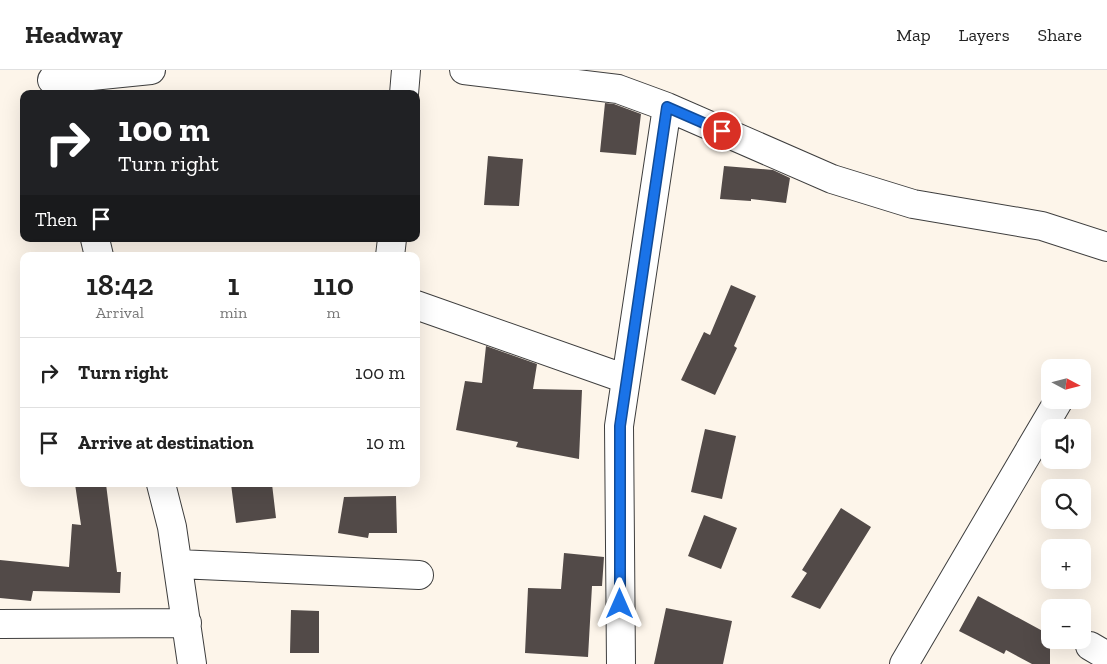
<!DOCTYPE html>
<html lang="en">
<head>
<meta charset="utf-8">
<style>
	:root { --surface:#fff; --page:#f6f6f6; --text:#222; --muted:#767676; --line:#e0e0e0 }
	body { margin:0; font-family:"Zilla Slab",serif; background:var(--page); color:var(--text); height:100vh; display:flex; flex-direction:column; font-size:19px; white-space:nowrap }
	* { box-sizing:border-box; margin:0 }
	p { font-size:16px; color:var(--muted) }
	.icon { flex:none; width:28px; height:28px; fill:none; stroke:currentColor; stroke-width:2; stroke-linecap:round; stroke-linejoin:round }
	.map { position:relative; flex:1; overflow:hidden }
	.drawer { position:absolute; left:20px; top:182px; width:400px; height:235px; display:flex; flex-direction:column; background:var(--surface); border-radius:10px; box-shadow:0 5px 20px #0002 }
	.drawer>* { flex:none }
	.top-card { position:absolute; left:20px; top:20px; width:400px; height:152px; border-radius:10px; box-shadow:0 5px 20px #0002; background:#202124; color:#fff; overflow:hidden }
	.needle { width:32px; rotate:97deg }
	.buttons { position:absolute; left:1041px; top:289px; display:grid; gap:10px }
	.buttons a { display:grid; place-items:center; width:50px; height:50px; border-radius:10px; background:var(--surface); box-shadow:0 5px 20px #0002; font-size:25px }
	.pin { position:absolute; display:grid; place-items:center; width:42px; height:42px; color:#fff; margin:-21px; border:2px solid #fff; border-radius:50%; box-shadow:0 1px 5px #0007 }
	.me { position:absolute; width:55px; margin:-28px; rotate:0deg; stroke-linejoin:round; filter:drop-shadow(0 0 4px #0008) }
	.turn { display:flex; align-items:center; gap:18px; height:105px; padding:0 15px; font-size:22px }
	.turn .icon { width:65px; height:65px; stroke-width:2.5 }
	.turn b { display:block; font-size:35px; line-height:42px }
	.then { display:flex; align-items:center; height:48px; padding:0 15px; background:#0003; gap:10px; font-size:19px }
	.eta { display:flex; justify-content:space-evenly; align-items:center; height:85px; text-align:center }
	.eta b { font-size:30px; font-weight:600; line-height:35px }
	ul { padding:0; list-style:none }
	li { display:flex; align-items:center; gap:15px; height:70px; padding:0 15px; border-top:1px solid var(--line) }
	li div { flex:1 }
	li b { display:block; font-size:19px }
	li em { font-style:normal }
	header { display:flex; align-items:center; gap:30px; box-sizing:border-box; height:70px; padding:0 25px; background:var(--surface); border-bottom:1px solid var(--line) }
	header strong { font-size:24px }
	nav { display:flex; gap:28px; margin-inline-start:auto; font-size:18px }
	.map>svg:first-child { display:block }
</style>
</head>
<body>
<header>
<strong>Headway</strong>
<nav><a>Map</a><a>Layers</a><a>Share</a></nav>
</header>
<div class="map">
<svg width="1107" height="594" viewBox="0 0 1107 594">
	<rect width="100%" height="100%" fill="#fdf5ea"/>
	<path fill="#524a48" d="M 605,33 L 614,34 L 641,44 L 636,85 L 600,82 Z
		M 488,86 L 523,89 L 519,136 L 484,135 Z
		M 724,96 L 773,100 L 790,108 L 786,133 L 751,129 L 751,131 L 720,129 Z
		M 731,215 L 756,226 L 734,276 L 737,278 L 715,325 L 681,310 L 704,262 L 710,265 Z
		M 486,276 L 537,294 L 533,319 L 582,320 L 579,389 L 516,377 L 518,372 L 456,360 L 465,311 L 482,313 Z
		M 705,359 L 736,366 L 722,429 L 691,422 Z
		M 75,414 L 106,414 L 117,502 L 121,502 L 120,523 L 33,521 L 31,531 L 0,528 L 0,490 L 69,497 L 72,454 L 81,455 Z
		M 231,414 L 272,414 L 276,448 L 236,453 Z
		M 396,426 L 397,463 L 369,463 L 368,468 L 338,463 L 344,427 Z
		M 841,438 L 871,457 L 820,539 L 791,527 L 807,503 L 802,500 Z
		M 704,445 L 737,458 L 721,499 L 688,486 Z
		M 564,483 L 604,487 L 602,516 L 592,516 L 588,587 L 525,583 L 528,518 L 561,519 Z
		M 978,526 L 1050,565 L 1050,594 L 1032,594 L 1006,580 L 1004,584 L 959,561 Z
		M 666,538 L 732,551 L 723,594 L 654,594 Z
		M 291,540 L 319,541 L 319,583 L 290,583 Z"/>
	<g fill="none" stroke-linecap="round" stroke-linejoin="round">
		<g stroke="#3e3e3e" stroke-width="30">
			<path id="minor" d="M 464,0 L 618,19 L 667,37 L 832,109 L 913,134 L 1042,156 L 1107,177
				M 52,10 L 151,0
				M 404,24 L 406,0
				M 95,169 L 99,186
				M 390,186 L 392,169
				M 416,235 L 626,309
				M 161,414 L 172,457 L 192,594
				M 178,494 L 419,505
				M 0,554 L 187,553
				M 1090,576 L 1107,586
				M 621,594 L 619,356 L 667,37
				M 904,594 L 1059,330"/>
		</g>
		<use href="#minor" stroke="#fff" stroke-width="28"/>
	</g>
	<g fill="none" stroke-linecap="round" stroke-linejoin="round">
		<g stroke="#114b97" stroke-width="12">
			<path id="route" d="M 620,534 L 620,356 L 667,37 L 722,61"/>
		</g>
		<use href="#route" stroke="#1a73e8" stroke-width="9"/>
	</g>
</svg>
<div class="buttons">
<a><svg class="needle" viewBox="-14 -14 28 28"><path d="M0-13l5 13h-10z" fill="#e53935"/><path d="M0 13l5-13h-10z" fill="#767676"/></svg></a>
<a><svg class="icon" aria-label="sound" viewBox="0 0 24 24"><path d="M4 9h4l5-4v14l-5-4H4zM17 9q2 3 0 6"/></svg></a>
<a><svg class="icon" aria-label="search" viewBox="0 0 24 24"><circle cx="10" cy="10" r="6"/><path d="M15 15l6 6"/></svg></a>
<a>+</a>
<a>−</a>
</div>
<div class="pin" style="left:722px;top:61px;background:#d93025"><svg class="icon" aria-label="arrive" viewBox="0 0 24 24"><path d="M6 21V4h12l-3 4 3 4H6"/></svg></div>
<svg class="me" style="left:620px;top:534px" viewBox="-20 -20 40 40"><path d="M0-17L14 15 0 8-14 15z" fill="#1a73e8" stroke="#fff" stroke-width="4"/></svg>
<div class="top-card">
<div class="turn"><svg class="icon" aria-label="right" viewBox="0 0 24 24"><path d="M7 20v-9h11M14 6l5 5-5 5"/></svg><div><b>100 m</b>Turn right</div></div>
<div class="then">Then<svg class="icon" aria-label="arrive" viewBox="0 0 24 24"><path d="M6 21V4h12l-3 4 3 4H6"/></svg></div>
</div>
<section class="drawer">
<div class="eta">
<div><b>18:42</b><p>Arrival</p></div>
<div><b>1</b><p>min</p></div>
<div><b>110</b><p>m</p></div>
</div>
<ul>
<li><svg class="icon" aria-label="right" viewBox="0 0 24 24"><path d="M7 20v-9h11M14 6l5 5-5 5"/></svg><div><b>Turn right</b></div><em>100 m</em></li>
<li><svg class="icon" aria-label="arrive" viewBox="0 0 24 24"><path d="M6 21V4h12l-3 4 3 4H6"/></svg><div><b>Arrive at destination</b></div><em>10 m</em></li>
</ul>
</section>
</div>
</body>
</html>
